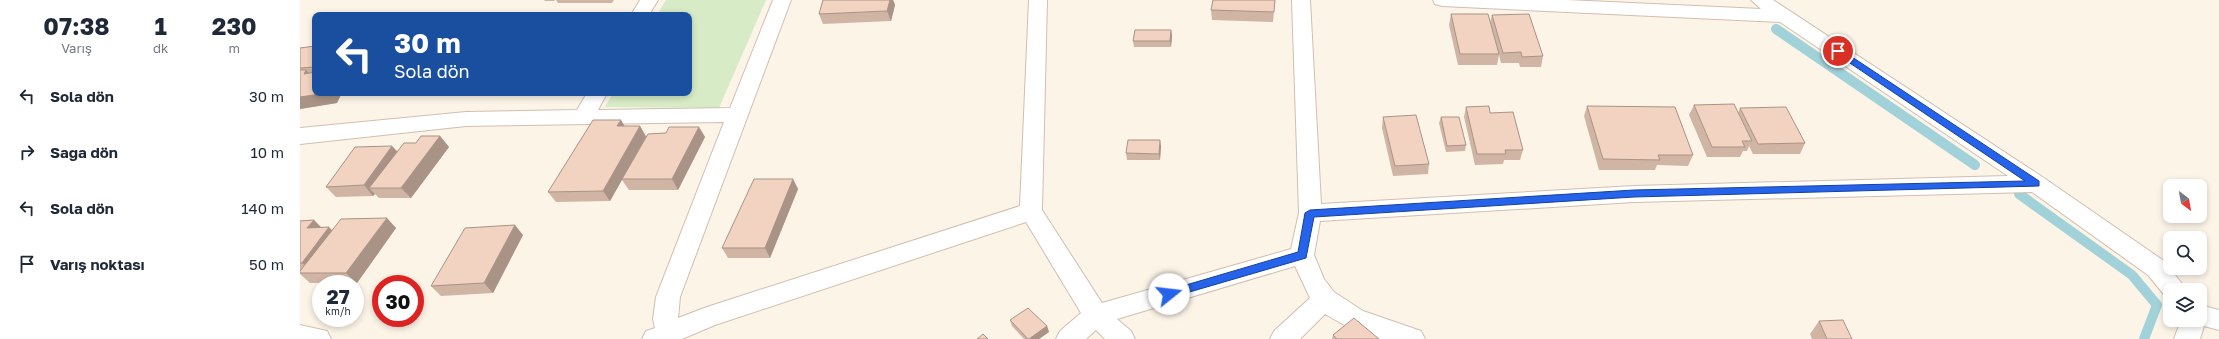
<!DOCTYPE html>
<html lang="tr">
<head>
<meta charset="utf-8">
<style>
	:root { --surface:#fff; --page:#f2f2f3; --text:#1f2937; --muted:#747a83 }
	body { margin:0; font-family:"Golos Text",sans-serif; background:var(--page); color:var(--text); height:100vh; display:flex; flex-direction:column; font-size:15px; white-space:nowrap }
	* { box-sizing:border-box; margin:0 }
	p { font-size:13px; color:var(--muted) }
	.icon { flex:none; width:22px; height:22px; fill:none; stroke:currentColor; stroke-width:2; stroke-linecap:round; stroke-linejoin:round }
	.map { position:relative; flex:1; overflow:hidden }
	.drawer { display:flex; flex-direction:column; background:var(--surface); width:300px }
	.drawer>* { flex:none }
	.banner { position:absolute; left:12px; top:12px; width:380px; height:84px; border-radius:8px; box-shadow:0 2px 6px #0003; background:#1a4fa0; color:#fff; overflow:hidden }
	.needle { width:26px; rotate:149deg }
	.fabs { position:absolute; left:1863px; top:179px; display:grid; gap:8px }
	.fabs a { display:grid; place-items:center; width:44px; height:44px; border-radius:8px; background:var(--surface); box-shadow:0 2px 6px #0003; font-size:20px }
	.speed { position:absolute; left:12px; top:275px; display:flex; gap:8px; font-size:20px; font-weight:700; text-align:center }
	.speed>* { display:grid; place-content:center; width:52px; height:52px; border-radius:50%; background:var(--surface); box-shadow:0 2px 6px #0003; line-height:1 }
	.speed small { font-size:10px; font-weight:400 }
	.speed .limit { border:6px solid #d22; background:#fff; color:#111 }
	.pin { position:absolute; display:grid; place-items:center; width:34px; height:34px; color:#fff; margin:-17px; border:2px solid #fff; border-radius:50%; box-shadow:0 1px 4px #0007 }
	.me { position:absolute; width:44px; margin:-22px; rotate:74deg; stroke-linejoin:round; filter:drop-shadow(0 0 3px #0008) }
	.turn { display:flex; align-items:center; gap:14px; height:84px; padding:0 16px; font-size:18px }
	.turn .icon { width:52px; height:52px; stroke-width:2.5 }
	.turn b { display:block; font-size:28px; line-height:34px }
	.eta { display:flex; justify-content:space-evenly; align-items:center; height:68px; text-align:center }
	.eta b { font-size:24px; font-weight:700; line-height:28px }
	ul { padding:0; list-style:none }
	li { display:flex; align-items:center; gap:12px; height:56px; padding:0 16px }
	li div { flex:1 }
	li b { display:block; font-size:15px }
	li em { font-style:normal }
	main { display:flex; flex:1; min-height:0 }
	.map>svg:first-child { display:block }
</style>
</head>
<body>
<main>
<section class="drawer">
<div class="eta">
<div><b>07:38</b><p>Varış</p></div>
<div><b>1</b><p>dk</p></div>
<div><b>230</b><p>m</p></div>
</div>
<ul>
<li><svg class="icon" aria-label="left" viewBox="0 0 24 24"><path d="M17 20v-9H6M10 6l-5 5 5 5"/></svg><div><b>Sola dön</b></div><em>30 m</em></li>
<li><svg class="icon" aria-label="right" viewBox="0 0 24 24"><path d="M7 20v-9h11M14 6l5 5-5 5"/></svg><div><b>Sağa dön</b></div><em>10 m</em></li>
<li><svg class="icon" aria-label="left" viewBox="0 0 24 24"><path d="M17 20v-9H6M10 6l-5 5 5 5"/></svg><div><b>Sola dön</b></div><em>140 m</em></li>
<li><svg class="icon" aria-label="arrive" viewBox="0 0 24 24"><path d="M6 21V4h12l-3 4 3 4H6"/></svg><div><b>Varış noktası</b></div><em>50 m</em></li>
</ul>
</section>
<div class="map">
<svg width="1919" height="339" viewBox="0 0 1919 339">
	<rect width="100%" height="100%" fill="#fdf4e8"/>
	<path fill="#d6ebc6" d="M 366,0 L 466,0 L 419,108 L 305,107 L 313,93 L 389,93 L 389,15 L 357,15 Z"/>
	<g fill="none" stroke-linecap="round" stroke-linejoin="round">
		<path stroke="#a2d2d9" stroke-width="10" d="M 1476,29 L 1675,165
			M 1719,194 L 1832,275 L 1857,305 L 1844,339"/>
		<g stroke="#d1beb0" stroke-width="2">
			<path id="minor" d="M 340,0 L 358,0 L 349,15 L 331,15 Z
				M 473,0 L 491,0 L 380,297 L 378,318 L 407,307 L 720,206 L 729,0 L 747,0 L 742,210 L 802,303 L 991,249 L 999,213 L 992,0 L 1010,0 L 1021,204 L 1334,186 L 1708,176 L 1480,22 L 1142,6 L 1135,4 L 1133,0 L 1267,0 L 1461,9 L 1451,0 L 1473,0 L 1744,178 L 1864,261 L 1887,290 L 1870,290 L 1870,298 L 1866,297 L 1848,275 L 1732,192 L 1334,202 L 1020,221 L 1014,255 L 1024,279 L 1034,292 L 1063,311 L 1121,331 L 1125,339 L 1080,339 L 1046,326 L 1025,314 L 1000,339 L 970,339 L 974,331 L 1010,298 L 995,266 L 817,319 L 831,331 L 835,339 L 805,339 L 796,330 L 786,339 L 756,339 L 760,331 L 781,313 L 726,222 L 415,325 L 382,339 L 342,339 L 346,331 L 355,328 L 353,319 L 356,297 L 424,122 L 166,126 L 0,144 L 0,128 L 166,112 L 277,110 L 287,93 L 307,93 L 298,110 L 430,108 Z
				M 1900,305 L 1919,310 L 1919,330 L 1904,326 L 1900,339 L 1874,339 L 1881,320 L 1900,320 Z
				M 0,325 L 27,331 L 31,339 L 0,339 Z"/>
		</g>
		<use href="#minor" fill="#fff" fill-rule="evenodd"/>
	</g>
	<path fill="#d0b5a5" d="M 244,0 L 255,0 L 254,1 L 245,1 Z
		M 256,0 L 314,0 L 312,3 L 258,3 Z
		M 523,0 L 593,0 L 595,5 L 591,21 L 523,24 L 519,14 Z
		M 913,0 L 975,0 L 973,22 L 912,20 L 911,10 Z
		M 1151,14 L 1190,23 L 1192,15 L 1243,56 L 1241,67 L 1220,67 L 1219,63 L 1201,63 L 1199,55 L 1197,65 L 1158,65 L 1149,25 Z
		M 871,30 L 872,36 L 871,47 L 834,47 L 833,41 Z
		M 15,46 L 15,93 L 37,103 L 0,109 L 0,48 Z
		M 1394,105 L 1438,113 L 1440,108 L 1505,143 L 1500,154 L 1453,154 L 1449,146 L 1447,151 L 1443,151 L 1440,157 L 1407,157 L 1389,115 Z
		M 1287,106 L 1393,155 L 1388,166 L 1357,165 L 1355,170 L 1299,170 L 1284,116 Z
		M 1166,107 L 1190,113 L 1223,150 L 1220,160 L 1204,160 L 1203,164 L 1175,165 L 1164,117 Z
		M 1083,117 L 1129,164 L 1128,174 L 1093,176 L 1082,128 Z
		M 1141,117 L 1166,145 L 1165,151 L 1146,152 L 1139,123 Z
		M 325,126 L 340,126 L 346,136 L 366,133 L 399,127 L 405,137 L 378,190 L 329,190 L 322,180 L 310,201 L 256,202 L 248,192 Z
		M 140,136 L 149,147 L 111,198 L 79,198 L 75,194 L 73,196 L 36,197 L 26,187 L 92,146 L 97,151 L 116,143 Z
		M 861,146 L 860,160 L 827,160 L 826,153 Z
		M 493,179 L 498,189 L 470,258 L 428,258 L 422,248 Z
		M 14,220 L 21,228 L 32,231 L 96,228 L 57,283 L 10,283 L 0,274 L 0,221 Z
		M 223,235 L 193,293 L 141,296 L 131,286 Z
		M 710,320 L 747,326 L 749,332 L 739,339 L 724,339 L 712,326 Z
		M 1519,321 L 1552,339 L 1512,339 L 1510,334 Z
		M 1033,335 L 1079,339 L 1032,339 Z"/>
	<path fill="#a99386" d="M 590,0 L 593,0 L 595,5 L 591,21 L 587,11 Z
		M 871,30 L 872,36 L 871,47 L 870,41 Z
		M 6,70 L 15,80 L 4,74 Z
		M 27,93 L 42,93 L 37,103 L 0,109 L 0,97 Z
		M 321,120 L 327,130 L 317,126 Z
		M 340,126 L 346,137 L 310,201 L 303,191 Z
		M 399,127 L 405,137 L 378,190 L 372,179 Z
		M 140,136 L 149,147 L 111,198 L 101,188 Z
		M 860,140 L 861,146 L 860,160 L 859,154 Z
		M 92,146 L 101,156 L 69,188 L 75,194 L 73,196 L 64,185 Z
		M 493,179 L 498,189 L 470,258 L 465,248 Z
		M 87,218 L 96,228 L 57,283 L 46,273 Z
		M 14,220 L 24,230 L 7,228 Z
		M 215,225 L 223,235 L 193,293 L 184,283 Z
		M 29,227 L 39,238 L 13,273 L 2,263 Z
		M 747,326 L 749,332 L 739,339 L 729,339 Z"/>
	<path fill="#f2d2c0" stroke="#a99386" d="M 523,0 L 590,0 L 587,11 L 519,14 Z
		M 913,0 L 975,0 L 974,12 L 911,10 Z
		M 1151,14 L 1188,14 L 1199,54 L 1160,54 Z
		M 1229,14 L 1243,56 L 1222,57 L 1221,52 L 1203,53 L 1192,15 Z
		M 835,30 L 871,30 L 870,41 L 833,41 Z
		M 15,46 L 15,67 L 0,68 L 0,48 Z
		M 0,70 L 6,70 L 4,74 L 15,72 L 15,93 L 27,93 L 0,97 Z
		M 1434,104 L 1452,141 L 1442,141 L 1445,147 L 1412,147 L 1394,105 Z
		M 1189,106 L 1190,113 L 1213,112 L 1223,150 L 1205,150 L 1206,154 L 1177,154 L 1166,107 Z
		M 1287,106 L 1375,107 L 1393,155 L 1358,155 L 1360,160 L 1303,159 Z
		M 1486,107 L 1505,143 L 1458,144 L 1440,108 Z
		M 1116,115 L 1129,164 L 1095,166 L 1083,117 Z
		M 1141,117 L 1159,117 L 1166,145 L 1147,146 Z
		M 293,120 L 321,120 L 317,126 L 340,126 L 303,191 L 248,192 Z
		M 369,127 L 399,127 L 372,179 L 322,179 L 348,134 L 366,133 Z
		M 121,136 L 140,136 L 101,188 L 69,188 L 104,143 L 116,143 Z
		M 828,140 L 860,140 L 859,154 L 826,153 Z
		M 92,146 L 64,185 L 26,187 L 55,147 Z
		M 454,179 L 493,179 L 465,248 L 422,248 Z
		M 87,218 L 46,273 L 0,273 L 0,271 L 41,219 Z
		M 14,220 L 7,228 L 29,227 L 2,263 L 0,263 L 0,221 Z
		M 215,225 L 184,283 L 131,286 L 165,228 Z
		M 728,308 L 747,326 L 729,339 L 728,339 L 710,320 Z
		M 1054,318 L 1079,339 L 1037,339 L 1033,335 Z
		M 1543,320 L 1552,339 L 1527,339 L 1519,321 Z
		M 683,334 L 688,339 L 677,339 Z"/>
	<path fill="#2563eb" stroke="#184099" d="M 1535,49 L 1540,49 L 1739,181 L 1739,186 L 1334,197 L 1014,217 L 1006,258 L 869,298 L 864,294 L 869,290 L 998,252 L 1005,213 L 1010,210 L 1334,190 L 1725,181 L 1535,53 Z"/>
</svg>
<div class="fabs">
<a><svg class="needle" viewBox="-14 -14 28 28"><path d="M0-13l5 13h-10z" fill="#e53935"/><path d="M0 13l5-13h-10z" fill="#747a83"/></svg></a>
<a><svg class="icon" aria-label="search" viewBox="0 0 24 24"><circle cx="10" cy="10" r="6"/><path d="M15 15l6 6"/></svg></a>
<a><svg class="icon" aria-label="layers" viewBox="0 0 24 24"><path d="M12 4l9 5-9 5-9-5zM3 14l9 5 9-5"/></svg></a>
</div>
<div class="speed"><div>27<small>km/h</small></div><div class="limit">30</div></div>
<div class="pin" style="left:1538px;top:51px;background:#d93025"><svg class="icon" aria-label="arrive" viewBox="0 0 24 24"><path d="M6 21V4h12l-3 4 3 4H6"/></svg></div>
<svg class="me" style="left:869px;top:294px" viewBox="-20 -20 40 40"><circle r="19" fill="#fff"/><path d="M0-13L10 11 0 6-10 11z" fill="#2563eb"/></svg>
<div class="banner">
<div class="turn"><svg class="icon" aria-label="left" viewBox="0 0 24 24"><path d="M17 20v-9H6M10 6l-5 5 5 5"/></svg><div><b>30 m</b>Sola dön</div></div>
</div>
</div>
</main>
</body>
</html>
